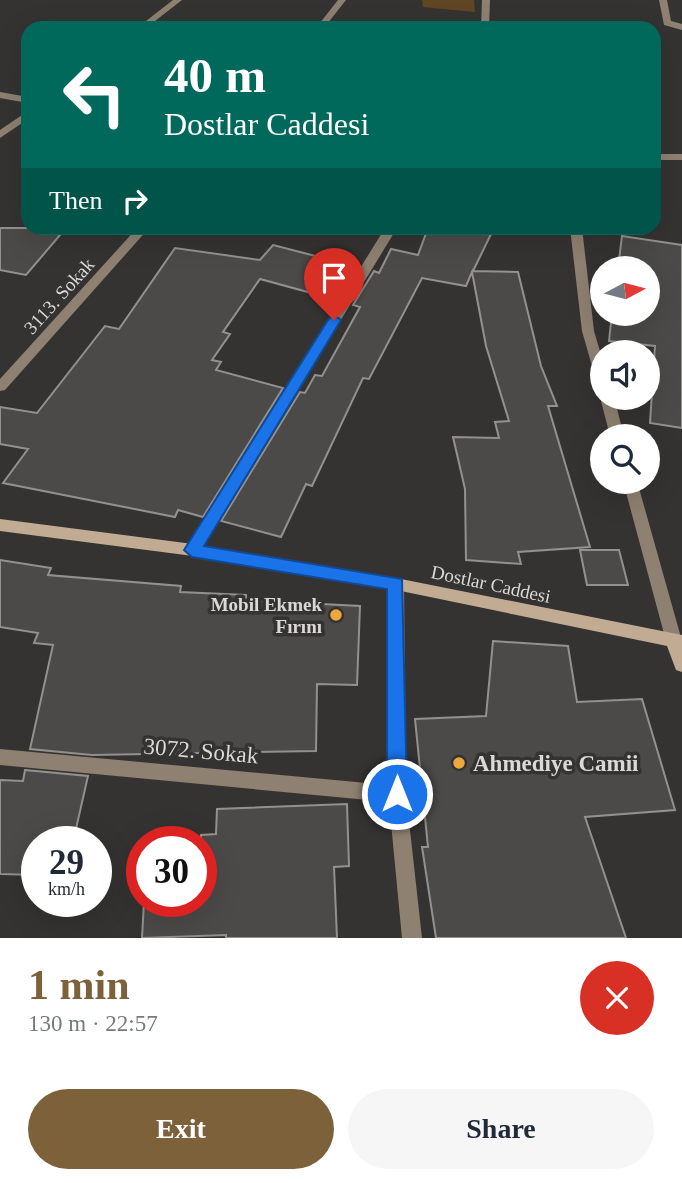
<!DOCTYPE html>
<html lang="en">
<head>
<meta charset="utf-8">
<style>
	:root { --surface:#fff; --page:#f6f6f7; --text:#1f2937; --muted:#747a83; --accent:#7d613a }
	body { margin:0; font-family:Georgia,serif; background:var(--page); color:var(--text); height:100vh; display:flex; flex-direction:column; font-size:26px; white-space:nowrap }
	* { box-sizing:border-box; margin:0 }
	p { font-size:23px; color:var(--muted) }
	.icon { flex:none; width:38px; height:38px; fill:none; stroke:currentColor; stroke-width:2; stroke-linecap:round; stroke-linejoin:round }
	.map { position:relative; height:938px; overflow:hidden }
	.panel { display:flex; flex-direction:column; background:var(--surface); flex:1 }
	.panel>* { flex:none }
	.banner { position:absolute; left:21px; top:21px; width:640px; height:214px; border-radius:21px; box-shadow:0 7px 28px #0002; background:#00695c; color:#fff; overflow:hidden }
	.needle { width:46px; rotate:83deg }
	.controls { position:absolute; left:590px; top:256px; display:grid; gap:14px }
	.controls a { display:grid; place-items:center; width:70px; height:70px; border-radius:50%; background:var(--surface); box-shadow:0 7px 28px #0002; font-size:35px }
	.speed { position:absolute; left:21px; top:826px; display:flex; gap:14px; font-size:35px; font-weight:700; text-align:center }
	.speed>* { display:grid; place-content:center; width:91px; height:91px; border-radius:50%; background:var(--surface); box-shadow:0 7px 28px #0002; line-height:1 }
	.speed small { font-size:18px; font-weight:400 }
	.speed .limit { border:10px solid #d22; background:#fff; color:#111 }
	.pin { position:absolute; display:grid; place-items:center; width:60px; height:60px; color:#fff; margin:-72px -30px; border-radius:50% 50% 50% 0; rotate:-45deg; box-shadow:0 0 7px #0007 }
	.pin .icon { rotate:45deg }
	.me { position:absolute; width:77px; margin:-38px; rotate:0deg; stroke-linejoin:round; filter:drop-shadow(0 0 5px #0008) }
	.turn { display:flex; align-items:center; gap:24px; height:147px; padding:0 28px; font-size:32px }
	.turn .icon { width:91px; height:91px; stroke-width:2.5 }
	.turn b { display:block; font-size:49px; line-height:60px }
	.then { display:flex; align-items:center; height:66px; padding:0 28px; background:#0003; gap:14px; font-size:26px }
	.round { display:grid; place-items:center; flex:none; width:74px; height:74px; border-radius:37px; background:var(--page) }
	.overview { display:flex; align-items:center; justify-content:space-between; height:119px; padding:0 28px }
	h1 { font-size:42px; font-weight:700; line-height:52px; color:var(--accent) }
	.button { display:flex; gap:14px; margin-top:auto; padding:14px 28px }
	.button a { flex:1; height:80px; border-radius:42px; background:var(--accent); color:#fff; font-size:28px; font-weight:700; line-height:80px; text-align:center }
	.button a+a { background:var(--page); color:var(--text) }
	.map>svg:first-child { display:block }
</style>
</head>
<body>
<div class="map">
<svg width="682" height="938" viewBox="0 0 682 938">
	<rect width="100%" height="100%" fill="#353331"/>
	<path fill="#614624" d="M 422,0 L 474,0 L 475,12 L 423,7 Z"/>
	<path fill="#4c4a48" stroke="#93918e" stroke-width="2" d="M 0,228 L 66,228 L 26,275 L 0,270 Z
		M 428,228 L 494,228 L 473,271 L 518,272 L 541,366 L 557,406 L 548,406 L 590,547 L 518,552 L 521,564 L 466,560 L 465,489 L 453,437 L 499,438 L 495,422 L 509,421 L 486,346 L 472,272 L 466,286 L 422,278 L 369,379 L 363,378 L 312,486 L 306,484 L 281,537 L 221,521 L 300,392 L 305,393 L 315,375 L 322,376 L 360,307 L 353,305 L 374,271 L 379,273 L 391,249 L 418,255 Z
		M 622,236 L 682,245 L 682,428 L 650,423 L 655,346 L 609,341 L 612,313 L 648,313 L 648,268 L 618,268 Z
		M 273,245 L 358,267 L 337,300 L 260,279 L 223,332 L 230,334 L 212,360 L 221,362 L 216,370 L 283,388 L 203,517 L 178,510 L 175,517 L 3,483 L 28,449 L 0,444 L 0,407 L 37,413 L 105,326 L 119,329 L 175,248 L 260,260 Z
		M 580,550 L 619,550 L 628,585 L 587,585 Z
		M 0,560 L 51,568 L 48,575 L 181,586 L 180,592 L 246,595 L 246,600 L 360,606 L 357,685 L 317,684 L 316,751 L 92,755 L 30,749 L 53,645 L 34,643 L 38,633 L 0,627 Z
		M 493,641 L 568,646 L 577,702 L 642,699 L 675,810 L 585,817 L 626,938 L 436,938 L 422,847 L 428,847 L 415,719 L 486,716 Z
		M 25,770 L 88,776 L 73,842 L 37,842 L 37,875 L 0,874 L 0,780 L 23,781 Z
		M 347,804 L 349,866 L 334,867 L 337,938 L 226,938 L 226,935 L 142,938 L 144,901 L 201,901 L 201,835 L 216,834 L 217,809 Z"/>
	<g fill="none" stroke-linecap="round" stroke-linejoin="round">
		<path fill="#8e8171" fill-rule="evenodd" d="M 173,0 L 182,0 L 146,28 L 137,28 Z
			M 338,0 L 346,0 L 324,28 L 316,28 Z
			M 482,0 L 490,0 L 489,28 L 481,28 Z
			M 659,0 L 667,0 L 671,21 L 682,24 L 682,30 L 664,25 Z
			M 0,92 L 28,97 L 28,103 L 0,98 Z
			M 28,111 L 28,119 L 0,138 L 0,130 Z
			M 654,154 L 682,154 L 682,160 L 654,160 Z
			M 137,228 L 149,228 L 5,390 L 0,391 L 0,379 Z
			M 385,228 L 397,228 L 198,554 L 188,554 L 186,550 L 188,546 Z
			M 570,228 L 582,228 L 594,331 L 602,358 L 602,384 L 596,380 L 582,331 Z
			M 602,394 L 602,397 L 614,397 L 624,436 L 610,436 L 600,397 Z
			M 623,481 L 637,481 L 682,641 L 680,646 L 674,648 L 668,646 L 666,641 Z
			M 396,578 L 401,580 L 404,584 L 406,794 L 422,938 L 402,938 L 389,802 L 0,765 L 0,749 L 388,785 L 388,584 L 391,580 Z"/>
		<path fill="#c1ac93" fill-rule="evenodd" d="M 0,519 L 193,544 L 396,578 L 682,635 L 682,672 L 676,670 L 667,646 L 396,590 L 193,556 L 0,531 Z"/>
	</g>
	<path fill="#1a73e8" stroke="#114b97" stroke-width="2" d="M 334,315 L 341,320 L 204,546 L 402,579 L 407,794 L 404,800 L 397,803 L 390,800 L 387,794 L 387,589 L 192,557 L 184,550 L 328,320 Z"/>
	<g fill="#f0a63e" stroke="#353331" stroke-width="2.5">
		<circle cx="336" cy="615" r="7"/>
		<circle cx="459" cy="763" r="7"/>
	</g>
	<g text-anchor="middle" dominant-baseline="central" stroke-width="7" stroke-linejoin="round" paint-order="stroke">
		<g font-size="19" fill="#dad9d8" stroke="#353331">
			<text transform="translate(59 296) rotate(-48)">3113. Sokak</text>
			<text transform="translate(491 584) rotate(12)">Dostlar Caddesi</text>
		</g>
		<g font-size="19" font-weight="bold" fill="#dad9d8" stroke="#353331" text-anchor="end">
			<text x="322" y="604">Mobil Ekmek<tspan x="322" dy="22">Fırını</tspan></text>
		</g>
		<g font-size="23" fill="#dad9d8" stroke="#353331">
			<text transform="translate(201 751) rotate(5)">3072. Sokak</text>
		</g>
		<g font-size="23" font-weight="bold" fill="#dad9d8" stroke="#353331" text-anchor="start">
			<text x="473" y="763">Ahmediye Camii</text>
		</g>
	</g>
</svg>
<div class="controls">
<a><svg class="needle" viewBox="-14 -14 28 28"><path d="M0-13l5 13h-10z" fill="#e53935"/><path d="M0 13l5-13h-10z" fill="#747a83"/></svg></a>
<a><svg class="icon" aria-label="sound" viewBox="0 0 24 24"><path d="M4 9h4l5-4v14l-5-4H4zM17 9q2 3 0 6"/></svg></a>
<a><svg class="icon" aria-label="search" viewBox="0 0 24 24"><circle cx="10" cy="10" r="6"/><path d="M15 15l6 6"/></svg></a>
</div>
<div class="speed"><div>29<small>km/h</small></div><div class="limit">30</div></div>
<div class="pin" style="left:334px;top:320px;background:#d93025"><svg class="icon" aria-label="arrive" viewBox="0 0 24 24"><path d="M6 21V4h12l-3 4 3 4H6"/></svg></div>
<svg class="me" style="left:397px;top:794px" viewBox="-20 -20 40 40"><circle r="17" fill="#1a73e8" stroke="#fff" stroke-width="3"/><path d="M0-11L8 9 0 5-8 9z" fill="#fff"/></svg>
<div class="banner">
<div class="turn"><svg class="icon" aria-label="left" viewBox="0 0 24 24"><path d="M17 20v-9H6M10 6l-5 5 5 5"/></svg><div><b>40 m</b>Dostlar Caddesi</div></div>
<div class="then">Then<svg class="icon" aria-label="right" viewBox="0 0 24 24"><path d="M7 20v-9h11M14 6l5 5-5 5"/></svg></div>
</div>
</div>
<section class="panel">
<div class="overview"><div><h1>1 min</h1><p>130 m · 22:57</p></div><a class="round" style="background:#d93025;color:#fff"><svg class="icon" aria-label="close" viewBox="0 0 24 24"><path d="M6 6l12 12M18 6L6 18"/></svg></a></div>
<div class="button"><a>Exit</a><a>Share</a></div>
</section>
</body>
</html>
